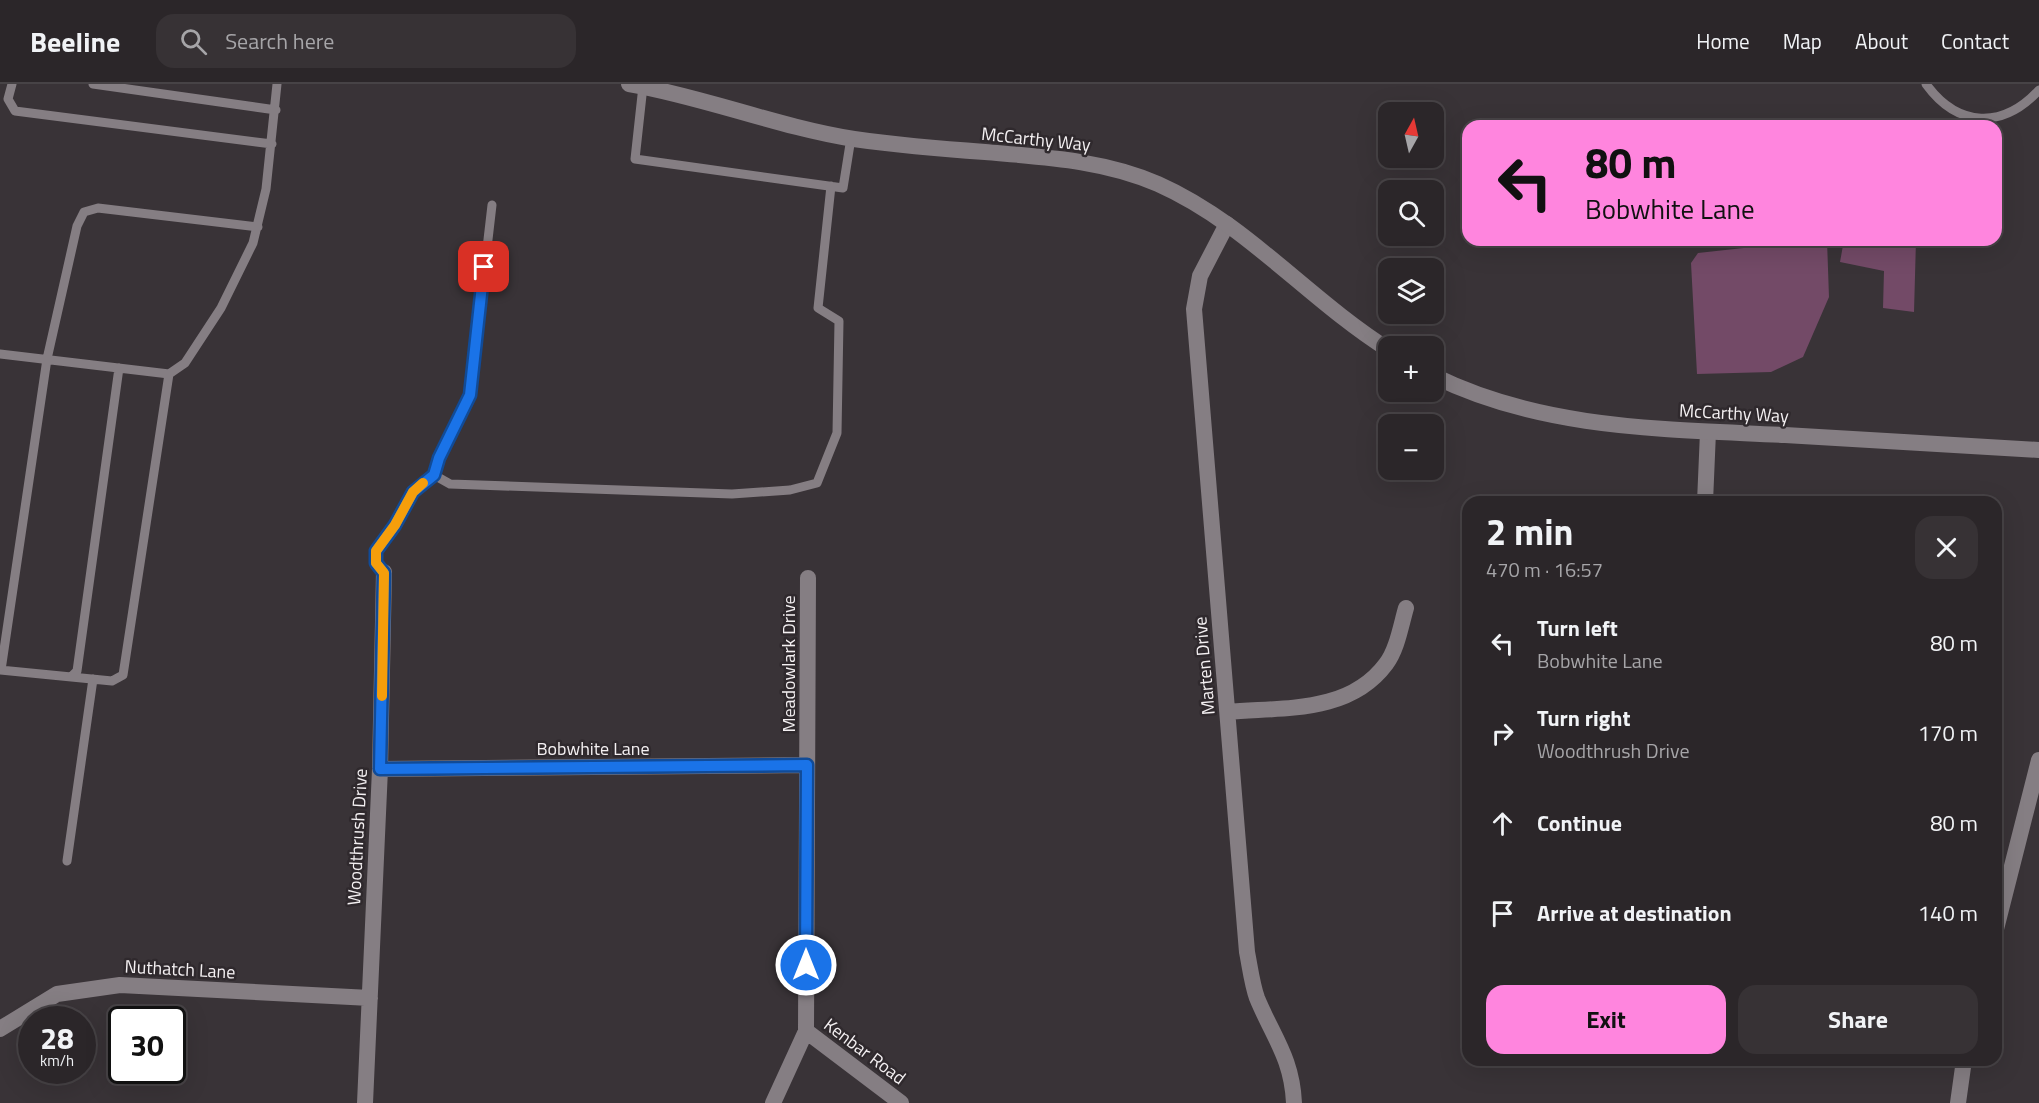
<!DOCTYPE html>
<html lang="en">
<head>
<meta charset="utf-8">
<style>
	:root { --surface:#2b2629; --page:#373235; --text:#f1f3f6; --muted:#a6a5a8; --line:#474346; --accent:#ff85de }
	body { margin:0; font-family:"Titillium Web",sans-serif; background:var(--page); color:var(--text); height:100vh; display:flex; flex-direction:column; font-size:22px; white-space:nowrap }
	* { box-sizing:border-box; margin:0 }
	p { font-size:20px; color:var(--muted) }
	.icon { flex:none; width:33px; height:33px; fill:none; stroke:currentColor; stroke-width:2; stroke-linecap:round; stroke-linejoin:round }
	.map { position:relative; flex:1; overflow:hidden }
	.side { position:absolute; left:1462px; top:412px; width:540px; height:570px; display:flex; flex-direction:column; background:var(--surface); border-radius:18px; box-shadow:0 6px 24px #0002,0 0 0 2px var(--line) }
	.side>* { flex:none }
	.top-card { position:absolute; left:1462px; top:36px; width:540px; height:126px; border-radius:18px; box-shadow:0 6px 24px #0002,0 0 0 2px var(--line); background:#ff85de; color:#111; overflow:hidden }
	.needle { width:39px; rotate:8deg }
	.buttons { position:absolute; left:1378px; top:18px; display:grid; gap:12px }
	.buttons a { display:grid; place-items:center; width:66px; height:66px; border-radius:12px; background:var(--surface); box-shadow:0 6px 24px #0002,0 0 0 2px var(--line); font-size:30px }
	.speed { position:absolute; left:18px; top:922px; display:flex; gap:12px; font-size:30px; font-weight:700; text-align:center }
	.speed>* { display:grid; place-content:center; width:78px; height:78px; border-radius:50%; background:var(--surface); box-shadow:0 6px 24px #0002,0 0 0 2px var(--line); line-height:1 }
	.speed small { font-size:15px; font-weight:400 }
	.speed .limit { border:3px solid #111; border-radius:9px; background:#fff; color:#111 }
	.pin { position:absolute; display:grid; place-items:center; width:51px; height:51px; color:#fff; margin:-26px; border-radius:12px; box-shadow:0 3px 9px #0006 }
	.me { position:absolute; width:66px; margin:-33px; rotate:0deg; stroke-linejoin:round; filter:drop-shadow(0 0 4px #0008) }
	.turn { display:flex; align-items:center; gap:21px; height:126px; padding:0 24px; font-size:27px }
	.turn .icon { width:78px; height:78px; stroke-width:2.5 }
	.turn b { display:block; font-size:42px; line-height:51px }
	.round { display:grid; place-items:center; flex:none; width:63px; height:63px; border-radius:18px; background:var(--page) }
	.headline { display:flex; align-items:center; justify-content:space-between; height:102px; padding:0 24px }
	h1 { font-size:36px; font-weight:700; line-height:45px }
	.cta { display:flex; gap:12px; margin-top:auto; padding:12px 24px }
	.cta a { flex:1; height:69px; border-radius:18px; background:var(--accent); color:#111; font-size:24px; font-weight:700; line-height:69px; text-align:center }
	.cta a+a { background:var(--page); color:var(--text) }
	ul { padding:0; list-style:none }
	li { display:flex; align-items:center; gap:18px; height:90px; padding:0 24px }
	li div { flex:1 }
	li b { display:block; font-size:22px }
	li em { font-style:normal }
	header { display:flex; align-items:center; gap:36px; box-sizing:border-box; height:84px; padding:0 30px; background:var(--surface); border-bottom:2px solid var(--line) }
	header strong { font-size:28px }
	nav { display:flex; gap:33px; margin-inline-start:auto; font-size:21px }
	.search { width:420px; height:54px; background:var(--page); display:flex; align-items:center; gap:15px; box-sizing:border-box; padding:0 21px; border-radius:18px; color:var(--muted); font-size:22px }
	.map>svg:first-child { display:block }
</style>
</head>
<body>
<header>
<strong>Beeline</strong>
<div class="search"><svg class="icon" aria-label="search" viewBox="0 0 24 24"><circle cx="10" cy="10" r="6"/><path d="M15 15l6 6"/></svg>Search here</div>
<nav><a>Home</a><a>Map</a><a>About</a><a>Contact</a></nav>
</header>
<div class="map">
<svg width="2039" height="1019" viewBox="0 0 2039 1019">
	<rect width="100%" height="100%" fill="#393337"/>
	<path fill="#734a67" d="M 1816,156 L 1827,156 L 1829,213 L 1803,273 L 1771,288 L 1697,290 L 1691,179 L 1698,169 Z
		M 1844,156 L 1916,156 L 1914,228 L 1883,224 L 1884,187 L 1840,178 Z"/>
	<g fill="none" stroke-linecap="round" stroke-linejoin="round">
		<path stroke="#857e83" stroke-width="9" d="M 12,0 L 8,15 L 15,27 L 272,60
			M 93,0 L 276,26
			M 1926,0 C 1958,44 2003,45 2039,6
			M 643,2 L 635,75 L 843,104 L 851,54
			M 492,121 L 470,311 L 439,374 L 434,391 L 450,400 L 732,410 L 790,406 L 817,399 L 837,349 L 839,237 L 818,224 L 831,102
			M 0,270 L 169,290 L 185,279 L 221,224 L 253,159 L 266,105 L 277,0
			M 384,488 L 376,479 L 376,467 L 395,441 L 413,408 L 434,391
			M 0,586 L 112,597 L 123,591 L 169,290
			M 1,586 L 47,275 L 77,142 L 84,128 L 98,124 L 258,143
			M 71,593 L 77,587 L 119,284
			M 67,777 L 93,595"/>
		<path stroke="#857e83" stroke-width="16" d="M 1227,140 L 1200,192 L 1194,225 L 1247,868 C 1250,883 1252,900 1257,914 C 1273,953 1292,974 1294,1019
			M 1705,418 L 1708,348
			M 1228,628 C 1283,623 1349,630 1386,580 C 1397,566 1401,541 1406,524
			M 380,685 L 807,681
			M 0,945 L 57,910 L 120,901 L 370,914
			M 806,947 L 901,1019
			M 365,1019 L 380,685 L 384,488
			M 773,1019 L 806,947 L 808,494"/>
		<path stroke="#857e83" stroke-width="16" d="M 629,0 C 705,13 778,43 854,55 C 897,61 941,65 985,68 C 1042,73 1104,76 1158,100 C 1246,139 1308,215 1389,266
			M 1434,292 C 1544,346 1665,345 1785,351 C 1870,356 1954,361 2039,366
			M 1996,845 L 2039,676
			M 1958,1019 L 1964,976"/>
	</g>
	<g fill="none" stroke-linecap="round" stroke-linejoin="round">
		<g stroke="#114b97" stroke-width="15">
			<path id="route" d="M 484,183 L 470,311 L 439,374 L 434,391 L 413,408 L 395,441 L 376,467 L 376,479 L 384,489 L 380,685 L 807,681 L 806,881"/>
		</g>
		<use href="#route" stroke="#1a73e8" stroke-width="10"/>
		<path stroke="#f59e0b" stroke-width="10" d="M 382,612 L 384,489 L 376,479 L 376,467 L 395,441 L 413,408 L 423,399"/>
	</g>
	<g text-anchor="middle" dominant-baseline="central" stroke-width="5" stroke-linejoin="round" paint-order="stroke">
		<g font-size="18" fill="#f4f0f2" stroke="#2f292d">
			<text transform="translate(1036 55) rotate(6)">McCarthy Way</text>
			<text transform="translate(1734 329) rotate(3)">McCarthy Way</text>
			<text transform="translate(788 580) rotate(-90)">Meadowlark Drive</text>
			<text transform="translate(1204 582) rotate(-95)">Marten Drive</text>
			<text x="593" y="664">Bobwhite Lane</text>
			<text transform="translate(357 753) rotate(-87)">Woodthrush Drive</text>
			<text transform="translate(180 885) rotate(3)">Nuthatch Lane</text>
			<text transform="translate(865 967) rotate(37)">Kenbar Road</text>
		</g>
	</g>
</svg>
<div class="buttons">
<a><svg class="needle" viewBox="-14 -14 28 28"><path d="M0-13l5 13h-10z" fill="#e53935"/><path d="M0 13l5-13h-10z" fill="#a6a5a8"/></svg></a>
<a><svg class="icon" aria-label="search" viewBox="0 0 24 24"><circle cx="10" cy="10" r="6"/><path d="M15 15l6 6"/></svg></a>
<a><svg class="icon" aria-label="layers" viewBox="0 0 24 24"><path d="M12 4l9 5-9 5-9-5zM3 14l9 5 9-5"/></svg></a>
<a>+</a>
<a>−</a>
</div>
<div class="speed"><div>28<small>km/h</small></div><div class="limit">30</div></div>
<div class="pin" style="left:484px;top:183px;background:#d93025"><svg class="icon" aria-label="arrive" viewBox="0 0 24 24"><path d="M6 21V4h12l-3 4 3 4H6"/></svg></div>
<svg class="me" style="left:806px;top:881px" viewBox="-20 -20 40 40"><circle r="17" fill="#1a73e8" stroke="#fff" stroke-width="3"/><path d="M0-11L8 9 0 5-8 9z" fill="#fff"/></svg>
<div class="top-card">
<div class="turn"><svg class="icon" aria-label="left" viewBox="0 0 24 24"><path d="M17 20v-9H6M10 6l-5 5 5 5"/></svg><div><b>80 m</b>Bobwhite Lane</div></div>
</div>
<section class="side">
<div class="headline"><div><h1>2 min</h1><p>470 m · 16:57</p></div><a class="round"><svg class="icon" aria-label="close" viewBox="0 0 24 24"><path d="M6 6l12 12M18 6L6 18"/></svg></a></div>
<ul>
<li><svg class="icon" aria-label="left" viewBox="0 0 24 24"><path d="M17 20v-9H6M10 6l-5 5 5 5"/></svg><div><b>Turn left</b><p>Bobwhite Lane</p></div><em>80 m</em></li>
<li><svg class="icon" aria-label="right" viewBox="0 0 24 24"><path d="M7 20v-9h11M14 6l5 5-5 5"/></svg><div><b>Turn right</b><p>Woodthrush Drive</p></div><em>170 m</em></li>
<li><svg class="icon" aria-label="ahead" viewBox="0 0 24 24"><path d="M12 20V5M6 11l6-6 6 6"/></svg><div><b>Continue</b></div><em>80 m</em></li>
<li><svg class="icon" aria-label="arrive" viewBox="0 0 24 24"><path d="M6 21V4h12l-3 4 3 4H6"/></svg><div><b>Arrive at destination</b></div><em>140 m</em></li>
</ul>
<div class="cta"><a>Exit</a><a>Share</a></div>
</section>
</div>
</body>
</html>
